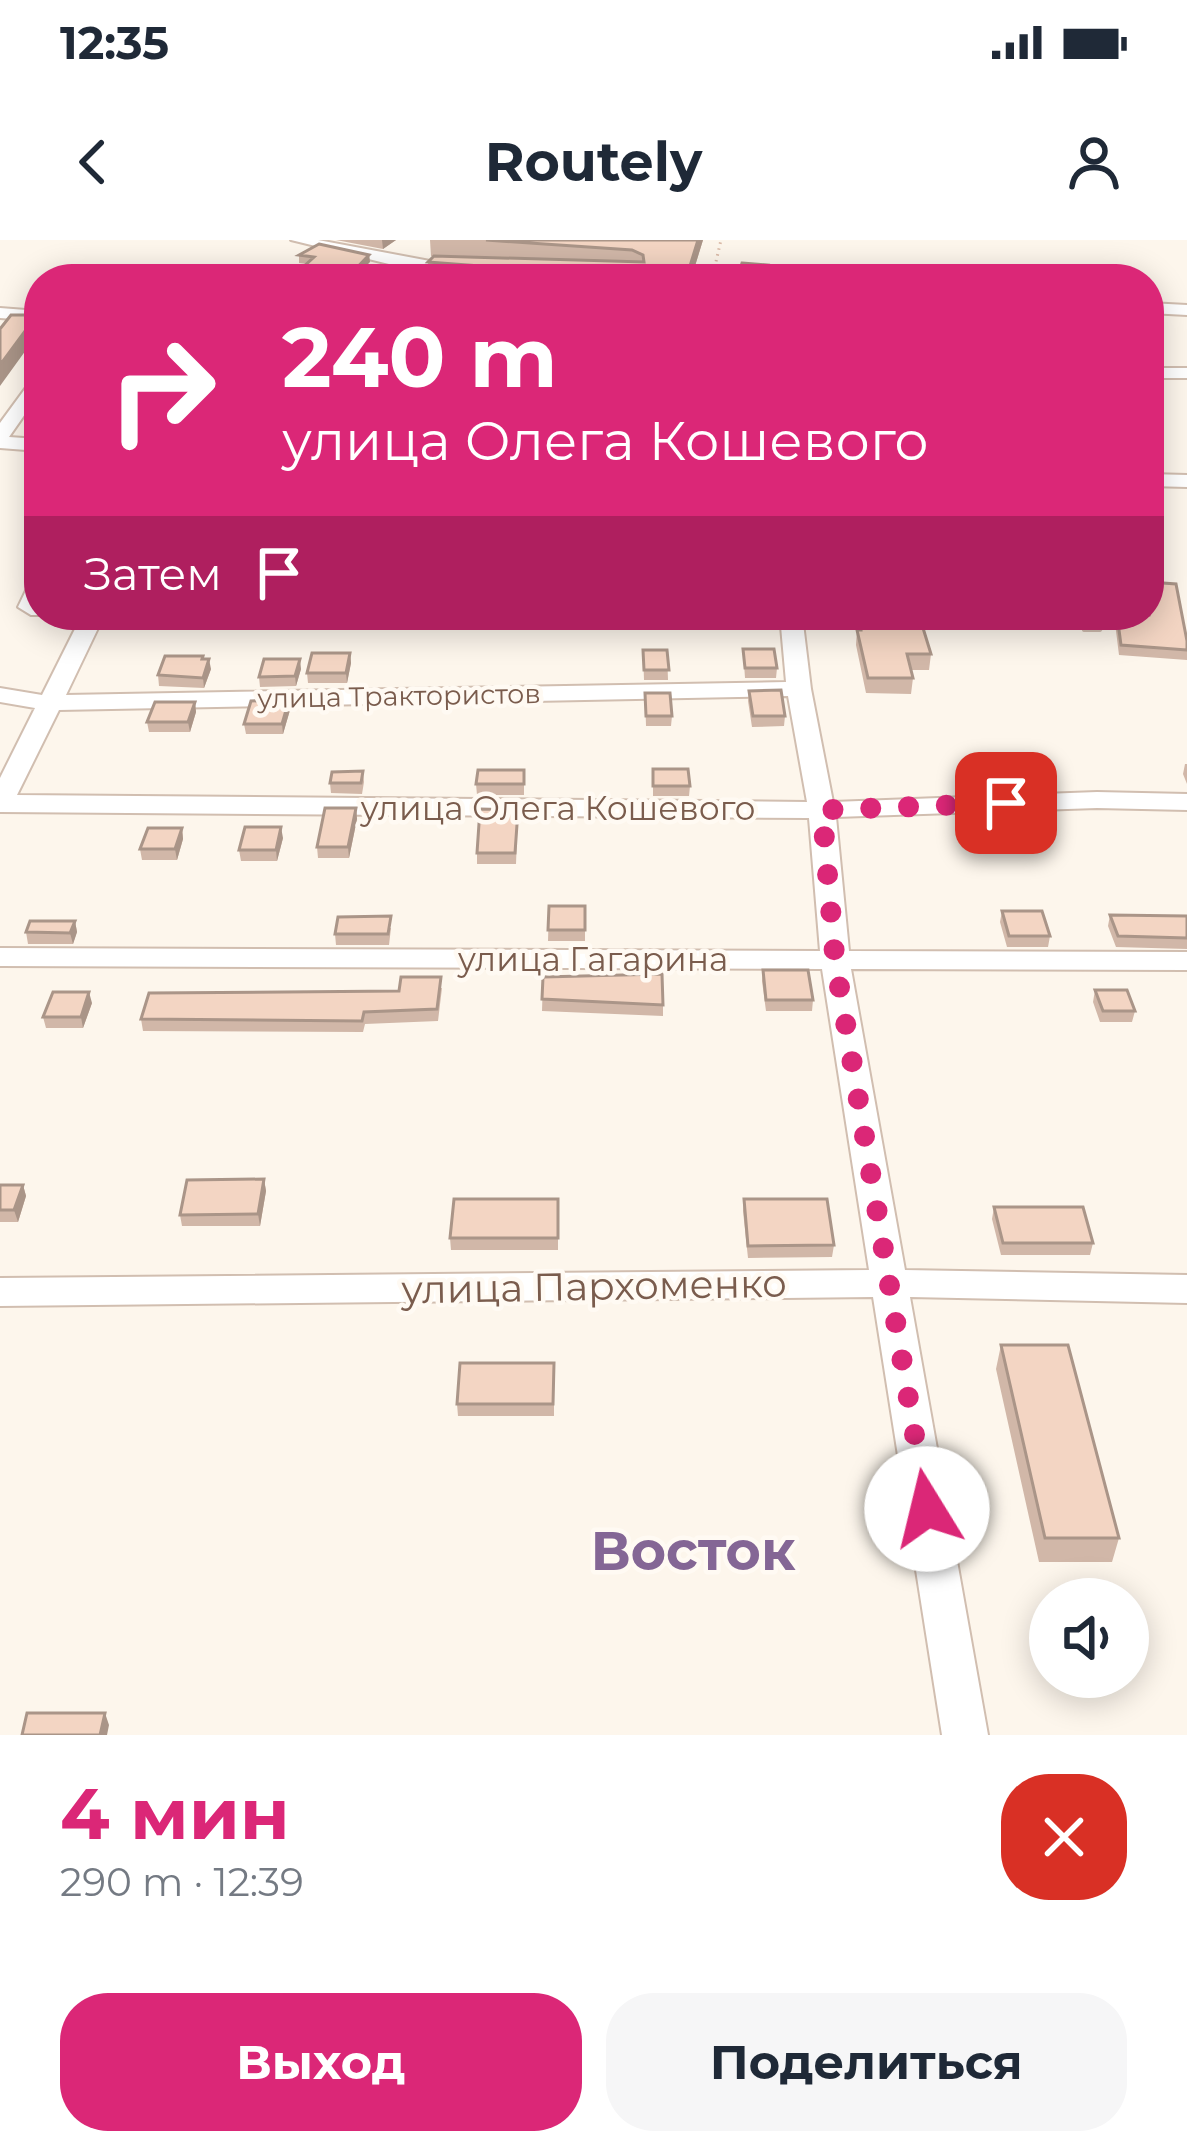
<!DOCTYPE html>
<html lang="ru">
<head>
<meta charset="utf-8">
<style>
	:root { --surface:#fff; --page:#f6f6f7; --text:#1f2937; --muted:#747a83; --accent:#db2777 }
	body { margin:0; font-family:Montserrat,sans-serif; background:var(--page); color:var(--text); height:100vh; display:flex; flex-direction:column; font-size:45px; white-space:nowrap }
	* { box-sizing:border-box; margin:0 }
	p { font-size:39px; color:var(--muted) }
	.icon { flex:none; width:66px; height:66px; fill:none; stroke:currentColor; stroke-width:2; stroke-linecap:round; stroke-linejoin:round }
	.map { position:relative; height:1495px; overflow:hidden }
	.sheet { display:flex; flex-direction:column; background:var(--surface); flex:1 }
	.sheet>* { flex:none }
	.guide { position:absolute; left:24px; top:24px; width:1140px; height:366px; border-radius:48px; box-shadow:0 6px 30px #0003; background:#db2777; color:#fff; overflow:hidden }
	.buttons { position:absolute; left:1029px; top:1338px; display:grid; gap:24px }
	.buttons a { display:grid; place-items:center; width:120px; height:120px; border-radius:50%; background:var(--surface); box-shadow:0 6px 30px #0003; font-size:60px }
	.pin { position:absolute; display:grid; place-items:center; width:102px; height:102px; color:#fff; margin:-51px; border-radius:24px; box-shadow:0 6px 18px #0006 }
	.me { position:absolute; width:132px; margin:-66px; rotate:351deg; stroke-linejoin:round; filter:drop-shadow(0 0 9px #0008) }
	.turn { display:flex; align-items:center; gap:42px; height:252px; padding:0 60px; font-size:54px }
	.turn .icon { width:156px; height:156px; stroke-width:2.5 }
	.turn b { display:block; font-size:84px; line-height:102px }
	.then { display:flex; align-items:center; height:114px; padding:0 60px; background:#0003; gap:24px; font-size:45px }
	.round { display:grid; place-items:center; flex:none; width:126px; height:126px; border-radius:48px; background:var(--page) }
	.headline { display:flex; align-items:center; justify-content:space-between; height:204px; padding:0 60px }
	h1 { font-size:72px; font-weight:700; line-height:90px; color:var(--accent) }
	.cta { display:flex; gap:24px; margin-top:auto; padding:24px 60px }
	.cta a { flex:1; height:138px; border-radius:48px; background:var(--accent); color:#fff; font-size:48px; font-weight:700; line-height:138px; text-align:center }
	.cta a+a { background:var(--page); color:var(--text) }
	.status { display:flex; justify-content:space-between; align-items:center; height:84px; padding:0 60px; background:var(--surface); direction:ltr }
	.status svg { height:33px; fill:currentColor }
	header { display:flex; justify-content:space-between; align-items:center; height:156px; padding:0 60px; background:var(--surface); font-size:54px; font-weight:700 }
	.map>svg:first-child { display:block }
</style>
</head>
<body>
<div class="status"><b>12:35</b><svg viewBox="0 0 49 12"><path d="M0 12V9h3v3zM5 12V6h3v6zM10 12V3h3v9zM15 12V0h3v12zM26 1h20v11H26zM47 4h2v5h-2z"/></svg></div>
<header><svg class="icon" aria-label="back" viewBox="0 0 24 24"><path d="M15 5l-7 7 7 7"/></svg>Routely<svg class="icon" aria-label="person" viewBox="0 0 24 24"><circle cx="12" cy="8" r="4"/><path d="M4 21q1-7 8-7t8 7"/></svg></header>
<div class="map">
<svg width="1187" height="1495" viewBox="0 0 1187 1495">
	<rect width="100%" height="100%" fill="#fdf6ec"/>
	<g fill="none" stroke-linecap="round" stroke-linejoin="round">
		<g stroke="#d1beb0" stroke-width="4">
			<path id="minor" d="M 291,0 L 318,0 L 478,30 L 470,35 L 393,25 Z
				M 1149,63 L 1187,65 L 1187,75 L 1149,73 Z
				M 0,68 L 39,71 L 39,81 L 0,78 Z
				M 1149,128 L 1187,128 L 1187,138 L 1149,138 Z
				M 39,137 L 39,154 L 9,197 L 39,199 L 39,211 L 0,208 L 0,183 L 33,138 Z
				M 1149,234 L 1187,235 L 1187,247 L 1149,246 Z
				M 39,339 L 39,375 L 46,375 L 31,375 L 18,367 L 31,340 Z
				M 47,375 L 82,375 L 100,384 L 66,455 L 786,442 L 780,375 L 802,375 L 811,449 L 833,562 L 1097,552 L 1187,554 L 1187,570 L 1097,568 L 836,577 L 849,711 L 1187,712 L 1187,730 L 851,729 L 905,1030 L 1187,1035 L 1187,1063 L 910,1057 L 988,1495 L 942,1495 L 873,1057 L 0,1066 L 0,1038 L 869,1030 L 822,729 L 0,726 L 0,708 L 820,711 L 809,578 L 0,572 L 0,538 L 35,468 L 0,462 L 0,448 L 42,455 L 76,387 ZM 788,456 L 807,562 L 17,555 L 59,470 Z
				M 1078,375 L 1100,375 L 1103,385 L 1100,390 L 1084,390 Z"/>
		</g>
		<path stroke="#d9b8a5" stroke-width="3" stroke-dasharray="1.5 4.5" stroke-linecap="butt" d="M 712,39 L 721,0"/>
		<use href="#minor" fill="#fff" fill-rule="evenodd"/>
	</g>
	<path fill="#d1b7a8" d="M 336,0 L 396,0 L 383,9 Z
		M 430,0 L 703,0 L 691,39 L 429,39 L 428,22 L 440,17 L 431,16 Z
		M 299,15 L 369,15 L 370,22 L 307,24 L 299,23 Z
		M 712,375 L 761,375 L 761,378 Z
		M 858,375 L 963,375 L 962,383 L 921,381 L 931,414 L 929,430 L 911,430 L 913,438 L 911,454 L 866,453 L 856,405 L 857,390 L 859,390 Z
		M 1019,375 L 1063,375 L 1062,382 L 1020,380 Z
		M 1114,375 L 1149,375 L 1187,401 L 1187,420 L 1119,415 Z
		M 743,409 L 777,428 L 776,438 L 745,438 Z
		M 643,410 L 667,410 L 668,440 L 644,440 Z
		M 350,413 L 351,423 L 347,443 L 308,443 L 307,433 Z
		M 211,429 L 204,448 L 159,446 L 158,435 Z
		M 301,429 L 296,446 L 260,447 L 259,437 Z
		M 749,451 L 785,476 L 784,486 L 752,487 L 748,461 Z
		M 645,453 L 672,476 L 671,486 L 646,486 Z
		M 289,460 L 290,470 L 283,494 L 246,494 L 244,484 Z
		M 195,462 L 196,472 L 190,492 L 149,492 L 147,482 Z
		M 1185,524 L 1187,524 L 1187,544 L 1183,534 Z
		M 653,529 L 690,546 L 689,556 L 653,556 Z
		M 524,530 L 524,555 L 477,555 L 476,544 Z
		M 363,531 L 364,542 L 362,554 L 331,553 L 330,543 Z
		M 356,568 L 357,579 L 349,618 L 318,618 L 317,607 Z
		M 518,570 L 516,624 L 477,624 L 477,613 Z
		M 182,588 L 183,599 L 177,620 L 142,620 L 140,609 Z
		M 283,598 L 277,621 L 241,621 L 239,610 Z
		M 549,666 L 585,666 L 585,701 L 548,701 Z
		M 1002,671 L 1050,696 L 1048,707 L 1007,707 L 1000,682 Z
		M 1110,675 L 1187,676 L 1187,709 L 1116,707 L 1108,686 Z
		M 75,681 L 77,692 L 73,704 L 28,704 L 26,692 Z
		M 391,688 L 389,705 L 336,705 L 335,694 Z
		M 763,730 L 813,760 L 812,771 L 766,771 L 762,741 Z
		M 543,737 L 663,765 L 663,776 L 542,771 Z
		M 442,748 L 438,781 L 365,784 L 363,792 L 143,791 L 141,779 L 399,751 Z
		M 1095,750 L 1135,771 L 1132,782 L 1100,782 L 1093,762 Z
		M 92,763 L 83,788 L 46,788 L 43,777 Z
		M 264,939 L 266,951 L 260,986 L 182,986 L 180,975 Z
		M 0,945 L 23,945 L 26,956 L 18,982 L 0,982 Z
		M 558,959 L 558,1010 L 451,1010 L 450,998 Z
		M 744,959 L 834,1005 L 832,1017 L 748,1018 L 743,971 Z
		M 994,967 L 1093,1003 L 1090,1015 L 1001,1015 L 992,979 Z
		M 1001,1105 L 1119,1298 L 1112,1322 L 1039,1322 L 996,1129 Z
		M 554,1123 L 554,1176 L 458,1176 L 457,1164 Z"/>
	<path fill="#aa9588" d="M 382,0 L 396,0 L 383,9 Z
		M 698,0 L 703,0 L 691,39 L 686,39 Z
		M 369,15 L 370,22 L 354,39 L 346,39 Z
		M 37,75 L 39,92 L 0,146 L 0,125 Z
		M 350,413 L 351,423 L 347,443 L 346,433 Z
		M 209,419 L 211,429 L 204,448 L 203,438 Z
		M 300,419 L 301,429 L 296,446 L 295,436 Z
		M 289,460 L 290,470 L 283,494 L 282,484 Z
		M 195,462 L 196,472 L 190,492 L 188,482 Z
		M 356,568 L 357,579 L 349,618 L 348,607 Z
		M 281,587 L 283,598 L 277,621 L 276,610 Z
		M 182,588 L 183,599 L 177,620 L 175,609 Z
		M 75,681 L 77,692 L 73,704 L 70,693 Z
		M 89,752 L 92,763 L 83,788 L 81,777 Z
		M 264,939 L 266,951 L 260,986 L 258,974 Z
		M 23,945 L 26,956 L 18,982 L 14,970 Z
		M 105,1473 L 109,1485 L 107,1495 L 100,1495 Z"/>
	<path fill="#f3d5c3" stroke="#aa9588" stroke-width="3" d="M 486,0 L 698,0 L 686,39 L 609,39 L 611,36 L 428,22 L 434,16 L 644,22 L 643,15 L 632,10 Z
		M 319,4 L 369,15 L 346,39 L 290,39 L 314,17 L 299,15 Z
		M 742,23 L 768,25 L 762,39 L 737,39 Z
		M 822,28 L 971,34 L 970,39 L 818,39 Z
		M 11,75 L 37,75 L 0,125 L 0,89 Z
		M 1149,342 L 1176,344 L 1187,401 L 1187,410 L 1121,405 L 1117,375 L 1149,375 Z
		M 860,375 L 919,375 L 931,414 L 907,414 L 913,438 L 868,438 L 857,390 L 861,390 Z
		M 743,409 L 774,409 L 777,428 L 745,428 Z
		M 643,410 L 667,410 L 669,430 L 644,430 Z
		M 312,413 L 350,413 L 346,433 L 307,433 Z
		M 165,416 L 203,416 L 202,419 L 209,419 L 203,438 L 158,435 Z
		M 264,419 L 300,419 L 295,436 L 259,437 Z
		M 781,450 L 785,476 L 753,476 L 749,451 Z
		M 645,453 L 670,453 L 672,476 L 646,476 Z
		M 289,460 L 282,484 L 244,484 L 251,461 Z
		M 155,462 L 195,462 L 188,482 L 147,482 Z
		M 653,529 L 688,529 L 690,546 L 653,546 Z
		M 478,530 L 524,530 L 524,544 L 476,544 Z
		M 363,531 L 361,543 L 330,543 L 332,532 Z
		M 325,568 L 356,568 L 348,607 L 317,607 Z
		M 480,569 L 518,570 L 515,613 L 477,613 Z
		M 245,587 L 281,587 L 276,610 L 239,610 Z
		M 148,588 L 182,588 L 175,609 L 140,609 Z
		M 549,666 L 585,666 L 585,690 L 548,690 Z
		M 1002,671 L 1042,671 L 1050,696 L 1009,696 Z
		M 1110,675 L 1187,676 L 1187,698 L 1118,696 Z
		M 391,676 L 388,694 L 335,694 L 338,677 Z
		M 30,681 L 75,681 L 70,693 L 26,692 Z
		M 763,730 L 808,730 L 813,760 L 766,760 Z
		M 662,734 L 663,765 L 542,759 L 543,737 Z
		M 401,737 L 441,737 L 437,769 L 364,772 L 362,781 L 141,779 L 149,753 L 399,751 Z
		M 1095,750 L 1127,750 L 1135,771 L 1103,771 Z
		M 53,752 L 89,752 L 81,777 L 43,777 Z
		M 264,939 L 258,974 L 180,975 L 187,940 Z
		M 0,945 L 23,945 L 14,970 L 0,970 Z
		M 454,959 L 558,959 L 558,998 L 450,998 Z
		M 744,959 L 827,959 L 834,1005 L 748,1006 Z
		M 994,967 L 1083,967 L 1093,1003 L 1003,1003 Z
		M 1001,1105 L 1068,1105 L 1119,1298 L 1045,1298 Z
		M 460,1123 L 554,1123 L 553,1164 L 457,1164 Z
		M 27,1473 L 105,1473 L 100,1495 L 22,1495 Z"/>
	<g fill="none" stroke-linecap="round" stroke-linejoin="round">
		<path stroke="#db2777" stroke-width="21" stroke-dasharray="0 37.8" d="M 927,1269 L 835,720 L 822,570 L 1006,563"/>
	</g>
	<g text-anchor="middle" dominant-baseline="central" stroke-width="9" stroke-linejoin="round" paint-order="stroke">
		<g font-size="27" fill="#7a5c4d" stroke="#fffaf3">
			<text transform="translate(399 456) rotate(-1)">улица Трактористов</text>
		</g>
		<g font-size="33" fill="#7a5c4d" stroke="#fffaf3">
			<text x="558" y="568">улица Олега Кошевого</text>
			<text x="593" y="719">улица Гагарина</text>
		</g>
		<g font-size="39" fill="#7a5c4d" stroke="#fffaf3">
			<text transform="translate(594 1046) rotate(-1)">улица Пархоменко</text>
		</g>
		<g font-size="54" font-weight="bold" fill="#846695" stroke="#fffaf3">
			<text x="693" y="1311">Восток</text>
		</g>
	</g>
</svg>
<div class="buttons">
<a><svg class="icon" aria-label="sound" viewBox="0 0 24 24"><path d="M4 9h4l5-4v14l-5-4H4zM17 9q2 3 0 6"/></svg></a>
</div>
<div class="pin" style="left:1006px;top:563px;background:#d93025"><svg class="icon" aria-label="arrive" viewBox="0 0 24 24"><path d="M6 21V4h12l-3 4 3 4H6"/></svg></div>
<svg class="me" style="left:927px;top:1269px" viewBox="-20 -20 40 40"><circle r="19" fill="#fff"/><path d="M0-13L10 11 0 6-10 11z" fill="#db2777"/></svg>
<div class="guide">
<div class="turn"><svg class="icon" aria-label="right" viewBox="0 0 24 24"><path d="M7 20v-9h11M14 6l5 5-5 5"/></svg><div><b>240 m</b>улица Олега Кошевого</div></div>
<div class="then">Затем<svg class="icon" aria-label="arrive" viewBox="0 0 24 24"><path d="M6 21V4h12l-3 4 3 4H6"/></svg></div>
</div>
</div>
<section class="sheet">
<div class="headline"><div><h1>4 мин</h1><p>290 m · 12:39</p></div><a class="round" style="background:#d93025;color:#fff"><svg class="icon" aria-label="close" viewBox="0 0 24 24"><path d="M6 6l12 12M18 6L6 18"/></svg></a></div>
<div class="cta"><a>Выход</a><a>Поделиться</a></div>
</section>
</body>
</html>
